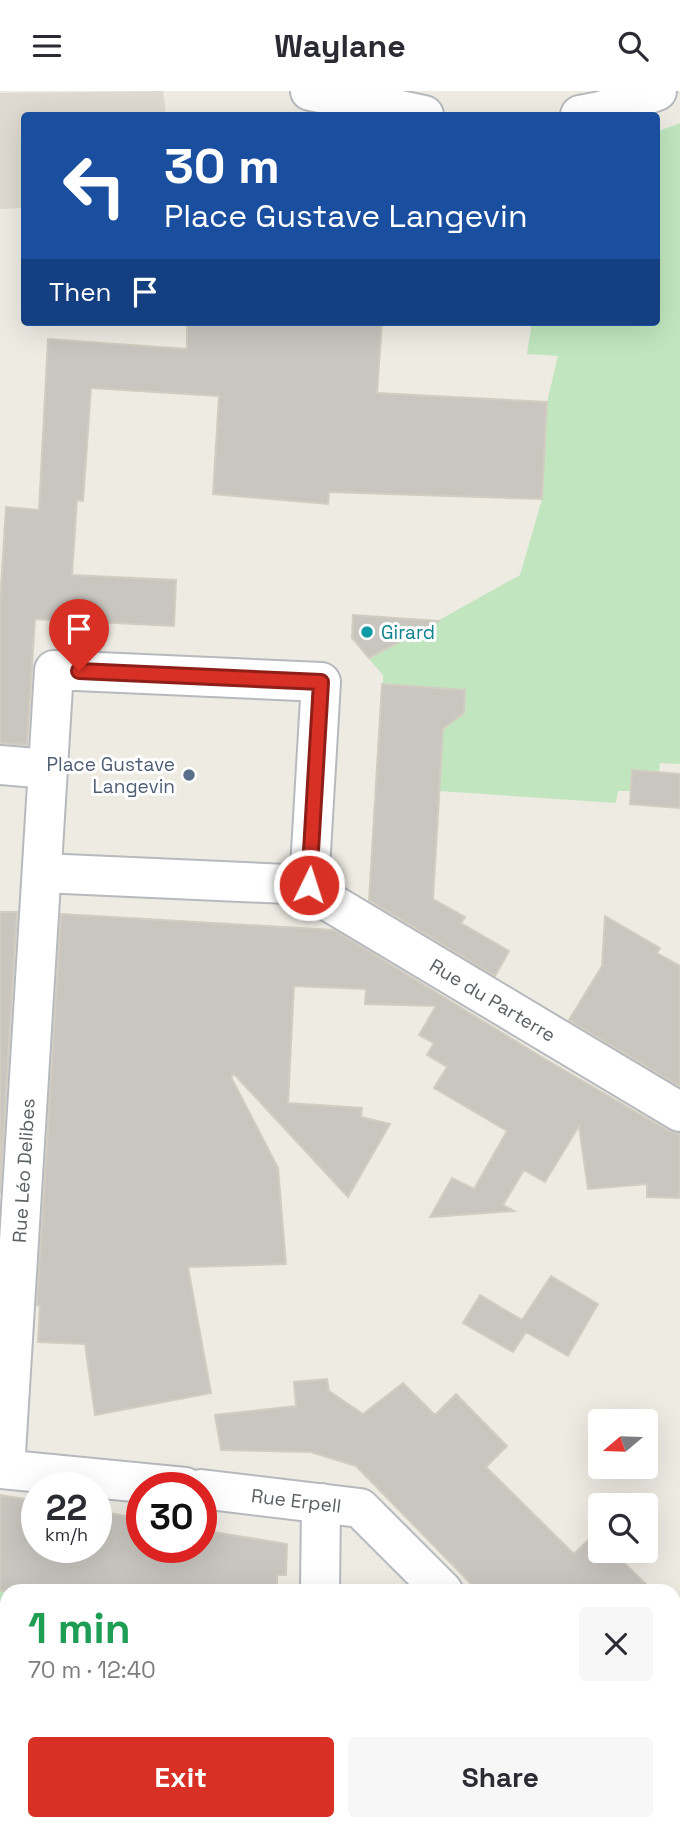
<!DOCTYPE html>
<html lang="en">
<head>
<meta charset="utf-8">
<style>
	:root { --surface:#fff; --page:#f7f7f7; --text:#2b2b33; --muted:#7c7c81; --accent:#d93025 }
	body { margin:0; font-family:"Space Grotesk",sans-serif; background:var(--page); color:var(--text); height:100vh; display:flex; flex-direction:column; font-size:26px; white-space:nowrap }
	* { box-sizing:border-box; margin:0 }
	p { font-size:23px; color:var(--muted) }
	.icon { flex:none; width:38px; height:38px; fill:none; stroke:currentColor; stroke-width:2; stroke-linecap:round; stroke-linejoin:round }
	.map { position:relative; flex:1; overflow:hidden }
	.sheet { position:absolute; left:0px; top:1493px; width:681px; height:247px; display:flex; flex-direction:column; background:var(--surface); border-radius:21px 21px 0 0; box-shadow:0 7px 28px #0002 }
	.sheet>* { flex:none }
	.top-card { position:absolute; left:21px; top:21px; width:639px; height:214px; border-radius:7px; box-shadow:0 7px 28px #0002; background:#1a4fa0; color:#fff; overflow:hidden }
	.needle { width:46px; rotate:251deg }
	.fabs { position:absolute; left:588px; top:1318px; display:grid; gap:14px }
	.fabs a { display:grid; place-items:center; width:70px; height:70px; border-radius:7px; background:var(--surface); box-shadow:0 7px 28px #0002; font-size:35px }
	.speed { position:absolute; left:21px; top:1381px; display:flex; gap:14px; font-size:35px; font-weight:700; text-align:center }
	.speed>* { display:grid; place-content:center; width:91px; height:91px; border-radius:50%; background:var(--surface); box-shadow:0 7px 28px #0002; line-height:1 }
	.speed small { font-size:18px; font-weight:400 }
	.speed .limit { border:10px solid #d22; background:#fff; color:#111 }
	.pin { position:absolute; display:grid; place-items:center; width:60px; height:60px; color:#fff; margin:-72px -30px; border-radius:50% 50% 50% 0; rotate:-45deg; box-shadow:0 0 7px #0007 }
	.pin .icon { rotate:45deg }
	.me { position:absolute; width:77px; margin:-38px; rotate:4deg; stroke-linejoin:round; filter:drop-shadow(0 0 5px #0008) }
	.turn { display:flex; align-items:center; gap:24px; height:147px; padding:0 28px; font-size:32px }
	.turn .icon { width:91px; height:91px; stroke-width:2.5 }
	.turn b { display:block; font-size:49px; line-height:60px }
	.then { display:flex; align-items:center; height:66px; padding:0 28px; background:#0003; gap:14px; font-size:26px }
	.round { display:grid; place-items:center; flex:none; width:74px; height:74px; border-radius:7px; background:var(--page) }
	.overview { display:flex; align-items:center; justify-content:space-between; height:119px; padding:0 28px }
	h1 { font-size:42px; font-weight:600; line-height:52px; color:#1e9e55 }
	.action { display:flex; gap:14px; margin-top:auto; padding:14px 28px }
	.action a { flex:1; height:80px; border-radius:7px; background:var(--accent); color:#fff; font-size:28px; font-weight:600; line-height:80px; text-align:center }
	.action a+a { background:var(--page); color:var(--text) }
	header { display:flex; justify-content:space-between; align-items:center; height:91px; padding:0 28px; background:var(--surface); font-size:32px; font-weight:600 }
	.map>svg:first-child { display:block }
</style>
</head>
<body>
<header><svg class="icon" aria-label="menu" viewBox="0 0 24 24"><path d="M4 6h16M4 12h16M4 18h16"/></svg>Waylane<svg class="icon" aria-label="search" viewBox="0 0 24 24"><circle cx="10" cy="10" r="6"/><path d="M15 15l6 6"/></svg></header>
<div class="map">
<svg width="680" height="1738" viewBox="0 0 680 1738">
	<rect width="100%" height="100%" fill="#eeebe3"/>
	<path fill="#dedad1" d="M 163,0 L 166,24 L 24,24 L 24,117 L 0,118 L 0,2 Z"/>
	<path fill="#c1e6bf" d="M 680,32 L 680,673 L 660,672 L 659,681 L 632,679 L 631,700 L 618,700 L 616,712 L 439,700 L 444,625 L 460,599 L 383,593 L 383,584 L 369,568 L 520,484 L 542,408 L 547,311 L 558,265 L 527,263 L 532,231 L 656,231 L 656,41 Z
		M 0,1500 L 7,1501 L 7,1540 L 0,1538 Z
		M 7,1568 L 7,1610 L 0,1609 L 0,1575 L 6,1575 Z
		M 51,1733 L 185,1732 L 185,1738 L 78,1738 Z"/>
	<path fill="#c9c6c0" stroke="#d3cdc1" stroke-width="2" d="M 187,231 L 382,231 L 377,302 L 547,311 L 542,408 L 329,401 L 328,413 L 213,403 L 219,305 L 91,297 L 83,410 L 77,409 L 72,484 L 176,489 L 174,535 L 35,528 L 27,654 L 0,652 L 0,513 L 6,416 L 39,419 L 48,248 L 187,258 Z
		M 353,524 L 439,530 L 369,567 L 352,547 Z
		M 382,593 L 465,599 L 464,622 L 443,638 L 433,808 L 465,826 L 461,832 L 509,860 L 495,885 L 369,809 Z
		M 632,679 L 680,683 L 680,717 L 630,713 Z
		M 0,821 L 17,821 L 0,1102 Z
		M 61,823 L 334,839 L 545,968 L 669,1040 L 680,1043 L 680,1107 L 647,1106 L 647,1093 L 588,1098 L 579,1035 L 545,1091 L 524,1079 L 503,1114 L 514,1120 L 430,1126 L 452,1087 L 474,1098 L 507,1040 L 434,997 L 447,976 L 427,964 L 434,952 L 419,944 L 436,915 L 365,913 L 366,898 L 294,895 L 288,1012 L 362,1017 L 361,1026 L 390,1033 L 348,1106 L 234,983 L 231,986 L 278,1077 L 286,1173 L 188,1176 L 211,1302 L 95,1324 L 85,1253 L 38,1251 L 40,1215 L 37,1214 Z
		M 605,825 L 660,857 L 657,862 L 680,875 L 680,996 L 569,929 L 602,875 Z
		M 551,1185 L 598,1213 L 568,1265 L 526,1241 L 513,1261 L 463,1232 L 480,1204 L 522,1229 Z
		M 327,1288 L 329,1300 L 363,1323 L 403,1292 L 435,1324 L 456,1303 L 507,1355 L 486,1376 L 574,1463 L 595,1442 L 600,1447 L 600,1460 L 612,1460 L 653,1500 L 478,1500 L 356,1375 L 311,1361 L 221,1359 L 215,1324 L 296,1315 L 294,1291 Z
		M 0,1404 L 37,1410 L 37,1456 L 96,1456 L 96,1428 L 108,1430 L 109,1422 L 142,1428 L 142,1456 L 201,1456 L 201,1439 L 287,1453 L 286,1484 L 277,1484 L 277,1500 L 0,1500 Z"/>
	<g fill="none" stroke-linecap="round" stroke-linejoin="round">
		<g stroke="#b6b9be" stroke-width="42">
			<g id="minor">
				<path d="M 310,0 L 424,24"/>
				<path d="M 580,24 L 601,20 L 657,0"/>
				<path d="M 0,674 L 48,678"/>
				<path d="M 42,782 L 309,794"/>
				<path id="s1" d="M 309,794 L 331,812 L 680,1021"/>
				<path d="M 0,1378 L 185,1396"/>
				<path id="s2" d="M 5,1378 L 54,579 L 321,591 L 309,794"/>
				<path id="s3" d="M 201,1398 L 360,1417 L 443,1500"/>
				<path d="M 320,1500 L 321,1412"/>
				<path d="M 674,1730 L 680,1736"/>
				<path d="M 316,1738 L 317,1732"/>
			</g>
		</g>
		<use href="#minor" stroke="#fff" stroke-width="38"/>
	</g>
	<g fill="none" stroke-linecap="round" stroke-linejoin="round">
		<g stroke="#8d1f18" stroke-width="18">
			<path id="route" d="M 79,580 L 321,591 L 309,794"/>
		</g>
		<use href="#route" stroke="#d93025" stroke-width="12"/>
	</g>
	<circle fill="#0f9aa8" stroke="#fff" stroke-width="2.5" cx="367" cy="541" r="7"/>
	<circle fill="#5c6f8a" stroke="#fff" stroke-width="2.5" cx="189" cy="684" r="7"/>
	<g text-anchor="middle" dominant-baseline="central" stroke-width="6" stroke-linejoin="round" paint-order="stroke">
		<g font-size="19" fill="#0d838f" stroke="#fff" text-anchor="start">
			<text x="381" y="541">Girard</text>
		</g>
		<g font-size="19" fill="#4e5e75" stroke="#fff" text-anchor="end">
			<text x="175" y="673">Place Gustave<tspan x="175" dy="22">Langevin</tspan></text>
		</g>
		<g font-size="19" fill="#5b6064" stroke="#fff">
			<text stroke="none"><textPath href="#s1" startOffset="217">Rue du Parterre</textPath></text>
			<text stroke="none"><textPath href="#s2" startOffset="299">Rue Léo Delibes</textPath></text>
			<text stroke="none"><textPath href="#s3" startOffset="96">Rue Erpell</textPath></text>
		</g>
	</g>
</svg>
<div class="fabs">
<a><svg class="needle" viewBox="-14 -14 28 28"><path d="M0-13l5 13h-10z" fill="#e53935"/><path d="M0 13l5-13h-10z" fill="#7c7c81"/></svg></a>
<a><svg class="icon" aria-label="search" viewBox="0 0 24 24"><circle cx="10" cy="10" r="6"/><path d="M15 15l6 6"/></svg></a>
</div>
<div class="speed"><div>22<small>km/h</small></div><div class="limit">30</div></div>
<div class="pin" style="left:79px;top:580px;background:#d93025"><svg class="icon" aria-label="arrive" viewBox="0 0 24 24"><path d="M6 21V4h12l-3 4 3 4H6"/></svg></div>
<svg class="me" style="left:309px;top:794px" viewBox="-20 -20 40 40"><circle r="17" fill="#d93025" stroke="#fff" stroke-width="3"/><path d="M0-11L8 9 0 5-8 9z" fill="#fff"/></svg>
<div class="top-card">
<div class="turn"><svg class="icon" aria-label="left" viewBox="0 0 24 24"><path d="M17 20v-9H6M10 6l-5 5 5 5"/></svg><div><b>30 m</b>Place Gustave Langevin</div></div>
<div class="then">Then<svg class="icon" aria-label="arrive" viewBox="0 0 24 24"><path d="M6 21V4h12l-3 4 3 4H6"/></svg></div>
</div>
<section class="sheet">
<div class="overview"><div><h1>1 min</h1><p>70 m · 12:40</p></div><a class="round"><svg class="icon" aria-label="close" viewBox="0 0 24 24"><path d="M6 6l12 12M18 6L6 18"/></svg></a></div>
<div class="action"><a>Exit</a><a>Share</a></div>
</section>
</div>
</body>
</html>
